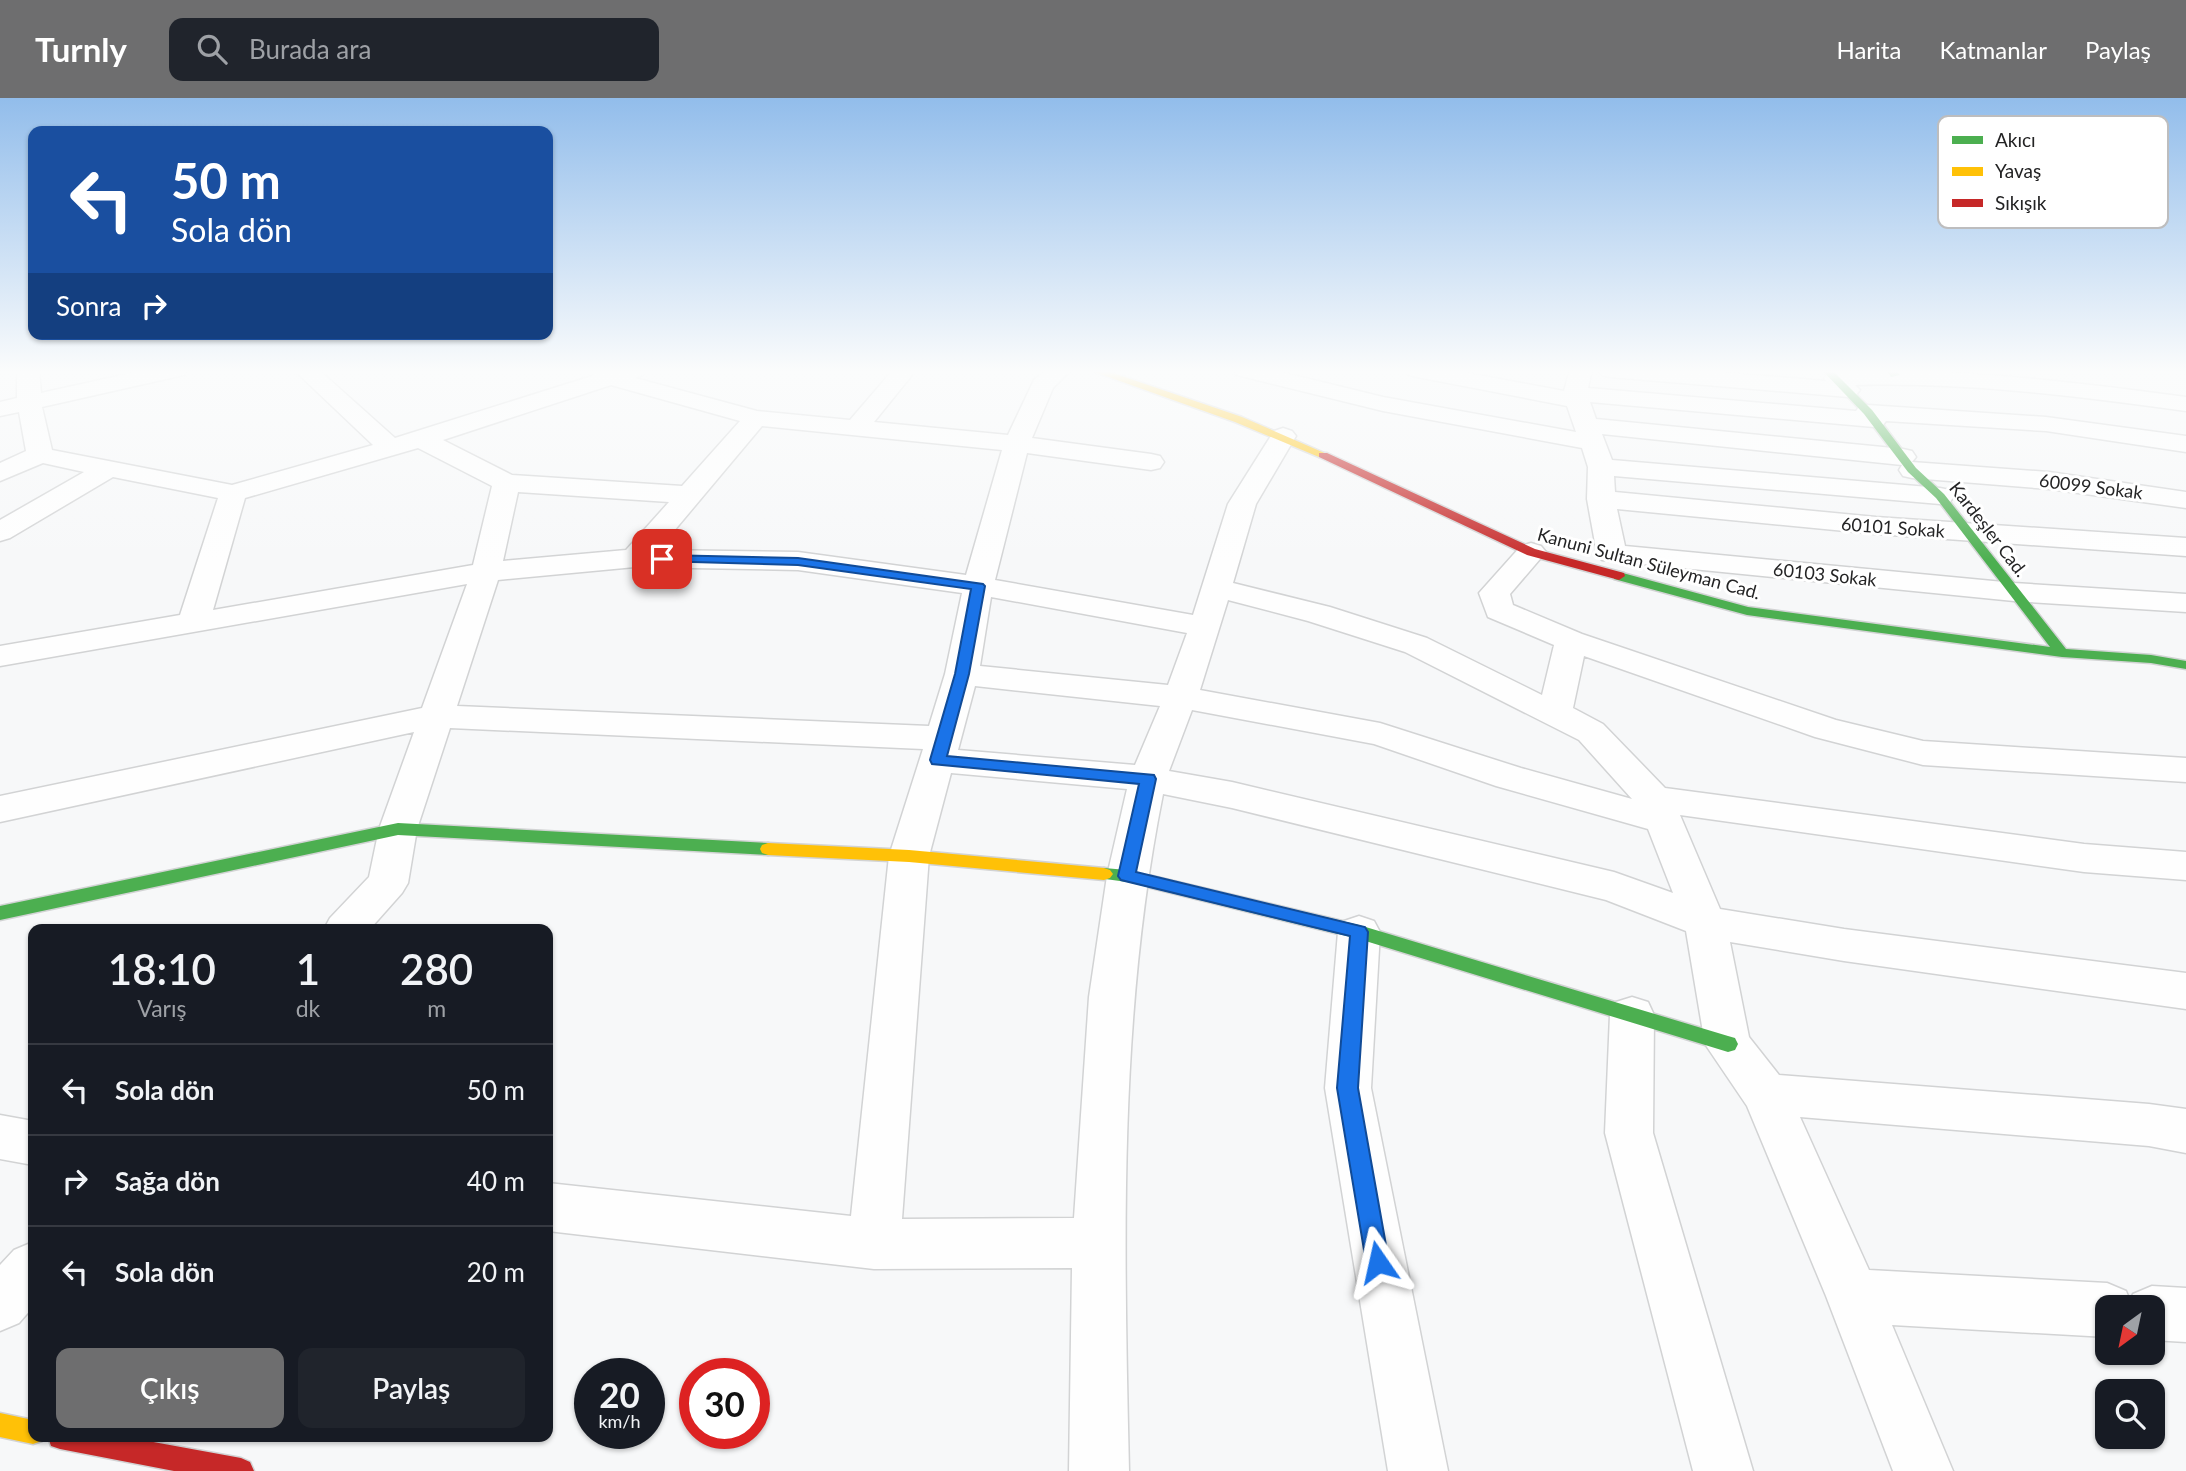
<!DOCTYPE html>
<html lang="tr">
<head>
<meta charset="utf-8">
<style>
	:root { --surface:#171b24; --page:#20242c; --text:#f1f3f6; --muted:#9ea1a6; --line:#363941; --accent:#6e6e6f }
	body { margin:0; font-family:Lato,sans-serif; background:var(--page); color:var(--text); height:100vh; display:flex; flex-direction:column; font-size:26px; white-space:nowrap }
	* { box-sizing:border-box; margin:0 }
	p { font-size:23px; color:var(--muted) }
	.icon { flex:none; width:38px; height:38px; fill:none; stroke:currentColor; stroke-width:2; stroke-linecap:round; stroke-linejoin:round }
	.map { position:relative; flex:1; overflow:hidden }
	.drawer { position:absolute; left:28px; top:826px; width:525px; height:518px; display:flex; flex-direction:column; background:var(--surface); border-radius:14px; box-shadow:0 2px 5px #0004 }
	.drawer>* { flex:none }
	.hud { position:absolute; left:28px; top:28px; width:525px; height:214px; border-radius:14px; box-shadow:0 2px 5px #0004; background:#1a4fa0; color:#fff; overflow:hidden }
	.needle { width:46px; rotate:213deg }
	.fabs { position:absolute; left:2095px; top:1197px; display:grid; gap:14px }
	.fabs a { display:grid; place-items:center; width:70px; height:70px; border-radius:14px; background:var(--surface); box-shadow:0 2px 5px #0004; font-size:35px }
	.speed { position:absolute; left:574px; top:1260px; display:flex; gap:14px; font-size:35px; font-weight:700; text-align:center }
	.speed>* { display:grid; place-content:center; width:91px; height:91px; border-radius:50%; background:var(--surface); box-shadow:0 2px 5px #0004; line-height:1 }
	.speed small { font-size:18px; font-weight:400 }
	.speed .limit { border:10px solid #d22; background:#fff; color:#111 }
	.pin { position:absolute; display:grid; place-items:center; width:60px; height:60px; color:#fff; margin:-30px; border-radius:14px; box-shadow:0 4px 10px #0006 }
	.me { position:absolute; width:77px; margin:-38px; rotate:349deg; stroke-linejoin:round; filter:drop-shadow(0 0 5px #0008) }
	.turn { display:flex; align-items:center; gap:24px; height:147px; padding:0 28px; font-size:32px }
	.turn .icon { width:91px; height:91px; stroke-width:2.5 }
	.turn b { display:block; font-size:49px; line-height:60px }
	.then { display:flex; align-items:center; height:66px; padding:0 28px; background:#0003; gap:14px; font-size:26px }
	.eta { display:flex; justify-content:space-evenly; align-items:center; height:119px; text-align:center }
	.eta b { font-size:42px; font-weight:600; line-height:49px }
	.action { display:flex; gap:14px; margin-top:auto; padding:14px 28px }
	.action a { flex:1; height:80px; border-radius:14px; background:var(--accent); color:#fff; font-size:28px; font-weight:600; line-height:80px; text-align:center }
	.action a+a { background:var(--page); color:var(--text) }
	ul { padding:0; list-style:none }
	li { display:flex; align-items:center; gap:21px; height:91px; padding:0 28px; border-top:2px solid var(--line) }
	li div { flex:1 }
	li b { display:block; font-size:26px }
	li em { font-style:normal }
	header { display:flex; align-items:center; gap:42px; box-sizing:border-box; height:98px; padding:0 35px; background:var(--accent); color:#fff }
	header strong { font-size:33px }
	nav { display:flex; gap:38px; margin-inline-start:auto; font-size:24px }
	.search { width:490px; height:63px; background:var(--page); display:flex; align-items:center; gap:18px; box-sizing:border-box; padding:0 24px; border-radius:14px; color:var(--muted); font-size:26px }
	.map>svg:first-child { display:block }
</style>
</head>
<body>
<header>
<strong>Turnly</strong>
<div class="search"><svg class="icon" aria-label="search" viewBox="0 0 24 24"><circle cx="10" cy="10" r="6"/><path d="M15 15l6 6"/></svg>Burada ara</div>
<nav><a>Harita</a><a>Katmanlar</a><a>Paylaş</a></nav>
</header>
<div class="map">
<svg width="2186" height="1373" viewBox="0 0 2186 1373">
	<rect width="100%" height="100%" fill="#f7f8f9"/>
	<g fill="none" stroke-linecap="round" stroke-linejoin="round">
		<g stroke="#d2d3d4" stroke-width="3">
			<path id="street" d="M 17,272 L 39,272 L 41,295 L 145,272 L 187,272 L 184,277 L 42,309 L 52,352 L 232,387 L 373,347 L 294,272 L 319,272 L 395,340 L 592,278 L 595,273 L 600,272 L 646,272 L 643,277 L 635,280 L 757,313 L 850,322 L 893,272 L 916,272 L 874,324 L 1008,337 L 1034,282 L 1046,272 L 1071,272 L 1053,290 L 1032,340 L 1151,356 L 1160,358 L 1164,364 L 1160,370 L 1151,372 L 1027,355 L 995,482 L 1193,517 L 1228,406 L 1274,333 L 1283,330 L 1292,333 L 1296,338 L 1256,406 L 1233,485 L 1330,509 L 1427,540 L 1542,597 L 1554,547 L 1488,519 L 1479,495 L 1521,448 L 1531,445 L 1541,448 L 1546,454 L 1510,496 L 1513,507 L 1582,536 L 1836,622 L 1923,643 L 2186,660 L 2186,684 L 1923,667 L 1815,639 L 1584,558 L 1573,610 L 1603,626 L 1665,690 L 2084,746 L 2186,754 L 2186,782 L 2084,774 L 1680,717 L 1720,811 L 1844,831 L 2186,875 L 2186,911 L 1844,863 L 1730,844 L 1749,939 L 1779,977 L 2149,1006 L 2186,1011 L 2186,1055 L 2149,1048 L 1800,1019 L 1869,1172 L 2107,1185 L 2126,1193 L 2130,1203 L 2133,1196 L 2152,1188 L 2186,1190 L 2186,1244 L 2152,1242 L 2152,1209 L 2107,1209 L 2107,1239 L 1892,1227 L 1953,1373 L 1893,1373 L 1826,1198 L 1747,1008 L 1705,946 L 1686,833 L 1606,802 L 1232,710 L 1163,696 C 1118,920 1124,1146 1129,1373 L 1069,1373 L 1072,1170 L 874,1171 L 548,1133 L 548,1085 L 851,1118 L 889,758 L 923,651 L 450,630 L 417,731 L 408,785 L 402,795 L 370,831 L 324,831 L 330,820 L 369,779 L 379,731 L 414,634 L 0,724 L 0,698 L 422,610 L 467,486 L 0,568 L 0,548 L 180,517 L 218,400 L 113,379 L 10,440 L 0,443 L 0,422 L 84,374 L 43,365 L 0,383 L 0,365 L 26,353 L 19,314 L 0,318 L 0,304 L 17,300 ZM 611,287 L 740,323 L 682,388 L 512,377 L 443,342 ZM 762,328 L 1002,352 L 966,477 L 798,454 L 658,452 ZM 418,350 L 492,388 L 473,467 L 213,512 L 245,400 ZM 518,394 L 669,404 L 626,452 L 503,463 ZM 635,469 L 798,472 L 962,495 L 945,576 L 929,628 L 457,608 L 498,482 ZM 991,499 L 1187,535 L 1168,587 L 980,568 ZM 1228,502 L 1308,523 L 1405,554 L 1579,642 L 1632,701 L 1521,670 L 1380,625 L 1200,592 ZM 975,588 L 1160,608 L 1135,667 L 958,652 ZM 1192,612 L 1374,646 L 1496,688 L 1648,731 L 1673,795 L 1614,774 L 1232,684 L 1169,673 ZM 951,675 L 1127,691 L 1107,778 L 1089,899 L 1074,1120 L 902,1121 L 929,758 Z
				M 1233,272 L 1273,272 L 1383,299 L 1576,334 L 1567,308 L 1417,279 L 1409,277 L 1405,272 L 1452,272 L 1564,293 L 1570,272 L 1592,272 L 1588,290 L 1856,313 L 1859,309 L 1868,307 L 2046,319 L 2186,338 L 2186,354 L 2046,333 L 1886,323 L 1883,327 L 1874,329 L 1590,304 L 1596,321 L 1903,351 L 1912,353 L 1916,359 L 1912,364 L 2049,374 L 2186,394 L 2186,410 L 2049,391 L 1912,380 L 1903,378 L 1899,372 L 1902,367 L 1602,336 L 1612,362 L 1940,390 L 1950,392 L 1954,398 L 1950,404 L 1940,406 L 1614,378 L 1615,394 L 1876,419 L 2186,440 L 2186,458 L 1876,436 L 1617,411 L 1625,448 L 2014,485 L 2186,496 L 2186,514 L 2014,503 L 1602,462 L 1597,456 L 1587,401 L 1588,369 L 1582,350 L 1383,313 L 1237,277 Z
				M 1598,272 L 1692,272 L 1826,283 L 1824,280 L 1828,275 L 1836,273 C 1954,270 2069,283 2186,299 L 2186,313 C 2076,298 1966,284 1855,287 L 1860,292 L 1856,297 L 1848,299 L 1610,279 L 1602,277 Z
				M 1359,818 L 1374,823 L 1380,834 L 1371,990 L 1448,1373 L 1388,1373 L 1325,990 L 1338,834 L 1344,823 Z
				M 1632,899 L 1648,904 L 1654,917 L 1653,1035 L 1753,1373 L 1693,1373 L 1605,1035 L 1610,917 L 1616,904 Z
				M 0,1017 L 33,1023 L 33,1067 L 0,1061 Z
				M 33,1144 L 33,1209 L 19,1225 L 0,1233 L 0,1167 L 14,1152 Z"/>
		</g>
		<g stroke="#d2d3d4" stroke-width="3">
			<path id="fast" d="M 1822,272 L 1832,272 L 1872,312 L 1916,370 L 1944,396 L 2066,551 L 2151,557 L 2186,563 L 2186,571 L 2151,565 L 2062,559 L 1747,517 L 1614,481 L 1614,475 L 1619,474 L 1748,509 L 2050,549 L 1936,400 L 1908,374 L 1864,316 Z
				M 1886,272 L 1896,272 L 1900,277 L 1891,279 Z
				M 398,725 L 768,745 L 774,747 L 776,751 L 774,755 L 768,757 L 398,737 L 0,822 L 0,808 Z
				M 1104,770 L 1127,772 L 1359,827 L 1728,938 L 1735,940 L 1738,946 L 1735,952 L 1728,954 L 1359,841 L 1127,784 L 1098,780 L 1095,776 L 1098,772 Z"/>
		</g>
		<g stroke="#d2d3d4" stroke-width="3">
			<path id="slow" d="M 1089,272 L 1104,272 L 1242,319 L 1329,357 L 1319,359 L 1235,324 Z
				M 768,745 L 909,752 L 1104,770 L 1110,772 L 1113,776 L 1110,780 L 1104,782 L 909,764 L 768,757 L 762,755 L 760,751 L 762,747 Z
				M 0,1315 L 33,1322 L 33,1339 L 43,1339 L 42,1343 L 33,1346 L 0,1339 Z"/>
		</g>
		<g stroke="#d2d3d4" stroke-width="3">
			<path id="jam" d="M 1319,355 L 1327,355 L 1535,451 L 1624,475 L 1625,478 L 1619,482 L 1527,457 L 1319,359 Z
				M 48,1339 L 126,1339 L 241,1360 L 250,1364 L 254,1373 L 174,1373 L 60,1351 L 51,1348 Z"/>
		</g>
		<use href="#street" fill="#fefefe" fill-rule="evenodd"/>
		<use href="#fast" fill="#4caf50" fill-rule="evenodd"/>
		<use href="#slow" fill="#ffc107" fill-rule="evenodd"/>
		<use href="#jam" fill="#c62828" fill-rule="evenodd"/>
	</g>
	<linearGradient id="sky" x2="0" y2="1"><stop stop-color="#92bdeb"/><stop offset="0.59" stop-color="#fbfcfc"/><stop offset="1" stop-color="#fbfcfc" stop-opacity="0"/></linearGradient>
	<rect width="2186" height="464" fill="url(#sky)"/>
	<path fill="#1a73e8" stroke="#114b97" stroke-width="2" d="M 662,457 L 798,460 L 983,486 L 985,488 L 969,576 L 947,658 L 1154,677 L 1156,681 L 1136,774 L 1365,829 L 1368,834 L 1358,990 L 1389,1164 L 1386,1172 L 1378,1175 L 1370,1172 L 1366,1164 L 1337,990 L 1350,838 L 1121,782 L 1118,778 L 1139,686 L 932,666 L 930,662 L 955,576 L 971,491 L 798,467 L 658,463 L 658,458 Z"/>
	<g text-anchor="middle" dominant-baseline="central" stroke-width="6" stroke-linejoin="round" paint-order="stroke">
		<g font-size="18" fill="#242425" stroke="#fff">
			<text transform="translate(2091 388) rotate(7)">60099 Sokak</text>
			<text transform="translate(1893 429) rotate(4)">60101 Sokak</text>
			<text transform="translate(1989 431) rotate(52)">Kardeşler Cad.</text>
			<text transform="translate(1649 465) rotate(15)">Kanuni Sultan Süleyman Cad.</text>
			<text transform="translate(1825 476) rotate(6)">60103 Sokak</text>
		</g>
	</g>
	<rect x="1938" y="18" width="230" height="112" rx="10" fill="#fff" stroke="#bdbdbe" stroke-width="2"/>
	<rect x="1952" y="38" width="31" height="8" fill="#4caf50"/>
	<rect x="1952" y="69" width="31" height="9" fill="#ffc107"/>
	<rect x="1952" y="101" width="31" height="8" fill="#c62828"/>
	<g font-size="19" fill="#242425">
		<text x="1995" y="49">Akıcı</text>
		<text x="1995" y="80">Yavaş</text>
		<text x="1995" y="112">Sıkışık</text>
	</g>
</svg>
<div class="fabs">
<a><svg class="needle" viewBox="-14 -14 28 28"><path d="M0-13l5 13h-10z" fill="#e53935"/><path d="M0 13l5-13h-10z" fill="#9ea1a6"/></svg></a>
<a><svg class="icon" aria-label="search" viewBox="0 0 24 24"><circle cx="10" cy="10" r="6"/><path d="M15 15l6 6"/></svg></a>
</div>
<div class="speed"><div>20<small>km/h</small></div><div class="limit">30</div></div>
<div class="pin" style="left:662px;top:461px;background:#d93025"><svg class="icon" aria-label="arrive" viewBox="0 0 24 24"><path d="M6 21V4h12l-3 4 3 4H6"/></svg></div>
<svg class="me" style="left:1378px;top:1164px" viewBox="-20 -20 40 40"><path d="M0-17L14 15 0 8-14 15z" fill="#1a73e8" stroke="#fff" stroke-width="4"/></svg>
<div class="hud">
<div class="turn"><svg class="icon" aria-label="left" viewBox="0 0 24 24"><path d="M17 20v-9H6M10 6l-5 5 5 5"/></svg><div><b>50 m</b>Sola dön</div></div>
<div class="then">Sonra<svg class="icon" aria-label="right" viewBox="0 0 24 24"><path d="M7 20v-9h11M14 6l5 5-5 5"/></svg></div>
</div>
<section class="drawer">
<div class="eta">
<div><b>18:10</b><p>Varış</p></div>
<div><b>1</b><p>dk</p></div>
<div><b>280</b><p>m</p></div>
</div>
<ul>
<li><svg class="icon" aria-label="left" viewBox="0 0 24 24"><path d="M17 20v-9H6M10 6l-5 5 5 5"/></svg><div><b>Sola dön</b></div><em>50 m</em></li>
<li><svg class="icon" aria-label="right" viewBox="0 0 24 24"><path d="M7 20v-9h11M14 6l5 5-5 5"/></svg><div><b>Sağa dön</b></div><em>40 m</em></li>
<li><svg class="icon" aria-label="left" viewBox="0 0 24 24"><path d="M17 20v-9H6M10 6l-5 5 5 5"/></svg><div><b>Sola dön</b></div><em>20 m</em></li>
</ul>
<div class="action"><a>Çıkış</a><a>Paylaş</a></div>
</section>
</div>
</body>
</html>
